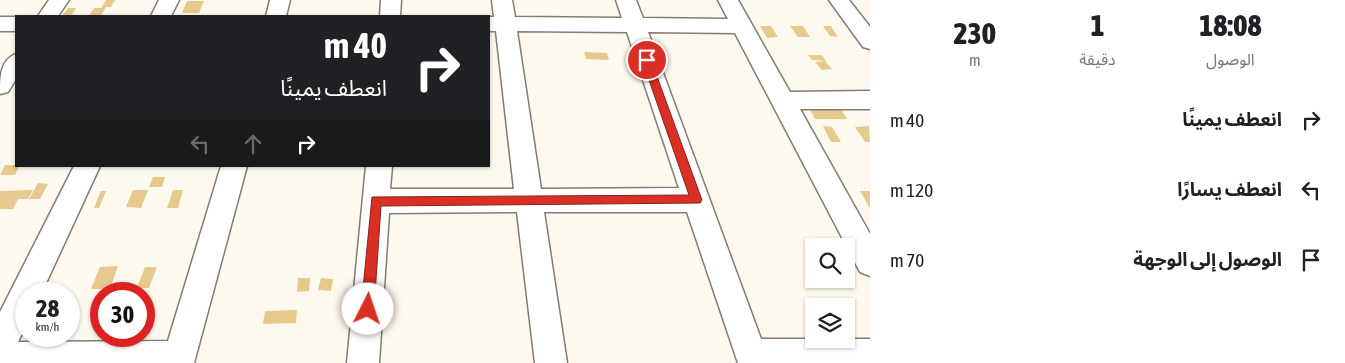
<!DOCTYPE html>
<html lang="ar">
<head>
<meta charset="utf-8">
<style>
	:root { --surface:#fff; --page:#f2f2f2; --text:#202124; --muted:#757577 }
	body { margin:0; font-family:"Asap Condensed","Noto Sans Arabic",sans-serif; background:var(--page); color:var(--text); direction:rtl; height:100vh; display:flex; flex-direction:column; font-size:19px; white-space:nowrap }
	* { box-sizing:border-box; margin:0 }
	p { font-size:16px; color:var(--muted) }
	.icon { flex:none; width:28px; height:28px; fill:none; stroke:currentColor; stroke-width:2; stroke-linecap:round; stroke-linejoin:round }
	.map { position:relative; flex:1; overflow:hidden; direction:ltr }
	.panel { display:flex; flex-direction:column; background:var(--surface); width:475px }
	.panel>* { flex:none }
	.guide { position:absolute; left:15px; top:15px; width:475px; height:152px; border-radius:0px; box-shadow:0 1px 4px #0004; direction:rtl; background:#202124; color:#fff; overflow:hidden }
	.buttons { position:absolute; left:805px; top:238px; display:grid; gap:10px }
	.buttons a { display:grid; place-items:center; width:50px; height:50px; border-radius:0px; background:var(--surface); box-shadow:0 1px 4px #0004; font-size:25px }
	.speed { position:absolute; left:15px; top:282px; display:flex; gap:10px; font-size:25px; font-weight:700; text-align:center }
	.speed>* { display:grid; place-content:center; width:65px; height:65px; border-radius:50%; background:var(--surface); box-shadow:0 1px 4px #0004; line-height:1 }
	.speed small { font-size:12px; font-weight:400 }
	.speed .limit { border:8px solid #d22; background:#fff; color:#111 }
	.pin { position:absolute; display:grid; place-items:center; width:42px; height:42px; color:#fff; margin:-21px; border:2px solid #fff; border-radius:50%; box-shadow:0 1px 5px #0007 }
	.me { position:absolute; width:55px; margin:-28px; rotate:4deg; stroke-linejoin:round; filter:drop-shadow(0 0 4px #0008) }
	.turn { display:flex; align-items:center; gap:18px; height:105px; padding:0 20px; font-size:22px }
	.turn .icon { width:65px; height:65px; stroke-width:2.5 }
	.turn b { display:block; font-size:35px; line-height:42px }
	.lanes { display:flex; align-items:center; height:48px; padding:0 20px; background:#0003; justify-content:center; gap:25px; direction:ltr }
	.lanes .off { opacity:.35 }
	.eta { display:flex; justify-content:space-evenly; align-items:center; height:85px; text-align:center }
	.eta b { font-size:30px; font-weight:800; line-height:35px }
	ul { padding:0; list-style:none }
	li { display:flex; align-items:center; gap:15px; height:70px; padding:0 20px }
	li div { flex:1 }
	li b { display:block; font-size:19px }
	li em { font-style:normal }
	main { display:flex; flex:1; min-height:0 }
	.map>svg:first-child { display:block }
</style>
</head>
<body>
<main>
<section class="panel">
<div class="eta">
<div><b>18:08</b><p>الوصول</p></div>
<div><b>1</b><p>دقيقة</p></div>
<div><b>230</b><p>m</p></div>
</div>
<ul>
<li><svg class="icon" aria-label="right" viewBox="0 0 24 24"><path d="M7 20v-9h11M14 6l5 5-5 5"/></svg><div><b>انعطف يمينًا</b></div><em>40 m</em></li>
<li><svg class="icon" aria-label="left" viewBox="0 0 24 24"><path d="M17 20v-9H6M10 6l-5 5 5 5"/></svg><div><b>انعطف يسارًا</b></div><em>120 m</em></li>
<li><svg class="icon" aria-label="arrive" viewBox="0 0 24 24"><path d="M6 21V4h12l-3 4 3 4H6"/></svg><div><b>الوصول إلى الوجهة</b></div><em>70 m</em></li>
</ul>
</section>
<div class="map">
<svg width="870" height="363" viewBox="0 0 870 363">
	<rect width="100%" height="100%" fill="#fef9ee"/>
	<path fill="#e6c98c" d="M 106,0 L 115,0 L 111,7 L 106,7 L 101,16 L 89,16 L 94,8 L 101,8 Z
		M 187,1 L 204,1 L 199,13 L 182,13 Z
		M 68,8 L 76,8 L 71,16 L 62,16 Z
		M 760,26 L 771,26 L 778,37 L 767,38 Z
		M 790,26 L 803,26 L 810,37 L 798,37 Z
		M 823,26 L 831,26 L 838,37 L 830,36 Z
		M 584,52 L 607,53 L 609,60 L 586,59 Z
		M 808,55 L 822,55 L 826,61 L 812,60 Z
		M 825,61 L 832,69 L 822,70 L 815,62 Z
		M 808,105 L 839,106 L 847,119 L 815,119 Z
		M 823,126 L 832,127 L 841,142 L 831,142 Z
		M 869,126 L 870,142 L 865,142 L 855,127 Z
		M 5,165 L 16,165 L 19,166 L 15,175 L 0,175 Z
		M 153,177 L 165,177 L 162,187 L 149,187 Z
		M 38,183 L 48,184 L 40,199 L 29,199 Z
		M 33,190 L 28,199 L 18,199 L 13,209 L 0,209 L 0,191 Z
		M 133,190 L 148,190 L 141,208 L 126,207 Z
		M 173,190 L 183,190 L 178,208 L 167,208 Z
		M 101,191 L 106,191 L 99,208 L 94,208 Z
		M 860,191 L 870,191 L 870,208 Z
		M 118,266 L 110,289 L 91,289 L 100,267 Z
		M 145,267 L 157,267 L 149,288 L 137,288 Z
		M 298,278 L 310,278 L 309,291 L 297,292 Z
		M 321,278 L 333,279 L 331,291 L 318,290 Z
		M 297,310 L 296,323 L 263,324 L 265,311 Z"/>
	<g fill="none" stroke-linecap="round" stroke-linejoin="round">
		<g stroke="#827d73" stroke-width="3">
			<path id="minor" d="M 49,0 L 69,0 L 58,16 L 38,16 Z
				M 159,0 L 179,0 L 171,16 L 151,16 Z
				M 270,0 L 290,0 L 286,16 L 266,16 Z
				M 381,0 L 401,0 L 400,16 L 380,16 Z
				M 492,0 L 512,0 L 515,17 L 622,18 L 616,0 L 636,0 L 643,18 L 728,19 L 718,0 L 738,0 L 790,92 L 870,91 L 870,109 L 800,109 L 870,234 L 870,276 L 860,272 L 735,33 L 648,32 L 761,339 L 870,339 L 870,363 L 738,363 L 687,212 L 544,212 L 567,363 L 535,363 L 517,212 L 389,213 L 379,363 L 347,363 L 366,166 L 392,166 L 390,189 L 514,189 L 496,31 L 489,31 L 489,17 L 494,17 ZM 517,31 L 627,32 L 679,188 L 541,189 Z
				M 829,0 L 849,0 L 870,27 L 870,49 L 863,47 Z
				M 0,17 L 16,17 L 16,31 L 0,31 Z
				M 16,54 L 16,79 L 8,92 L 0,94 C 0,78 0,60 16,54 Z
				M 74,166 L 100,166 L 41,294 L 26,294 L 26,325 L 18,342 L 168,341 L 221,166 L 247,166 L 194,363 L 0,363 L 0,312 Z"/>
		</g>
		<use href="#minor" fill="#fff" fill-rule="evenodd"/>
	</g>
	<path fill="#d93025" stroke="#8d1f18" d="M 647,57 L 651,60 L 702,200 L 700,203 L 381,206 L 374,309 L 372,314 L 368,316 L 363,314 L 361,309 L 372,197 L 689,195 L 642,60 Z"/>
</svg>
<div class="buttons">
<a><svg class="icon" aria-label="search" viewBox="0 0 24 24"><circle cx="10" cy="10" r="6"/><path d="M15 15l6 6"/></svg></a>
<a><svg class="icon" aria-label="layers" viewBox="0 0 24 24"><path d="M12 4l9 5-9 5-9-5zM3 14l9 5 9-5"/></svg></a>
</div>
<div class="speed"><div>28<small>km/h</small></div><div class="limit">30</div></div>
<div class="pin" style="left:647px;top:60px;background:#d93025"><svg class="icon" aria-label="arrive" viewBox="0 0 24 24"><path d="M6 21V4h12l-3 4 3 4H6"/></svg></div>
<svg class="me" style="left:368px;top:309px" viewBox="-20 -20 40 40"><circle r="19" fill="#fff"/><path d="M0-13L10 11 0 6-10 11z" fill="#d93025"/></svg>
<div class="guide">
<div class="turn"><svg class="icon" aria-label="right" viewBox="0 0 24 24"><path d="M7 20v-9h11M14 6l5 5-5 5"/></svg><div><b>40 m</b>انعطف يمينًا</div></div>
<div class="lanes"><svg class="icon off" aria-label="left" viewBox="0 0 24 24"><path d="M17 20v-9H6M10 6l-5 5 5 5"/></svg><svg class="icon off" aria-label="ahead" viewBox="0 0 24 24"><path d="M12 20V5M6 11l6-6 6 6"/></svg><svg class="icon" aria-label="right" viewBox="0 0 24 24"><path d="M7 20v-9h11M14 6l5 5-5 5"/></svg></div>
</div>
</div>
</main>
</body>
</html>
